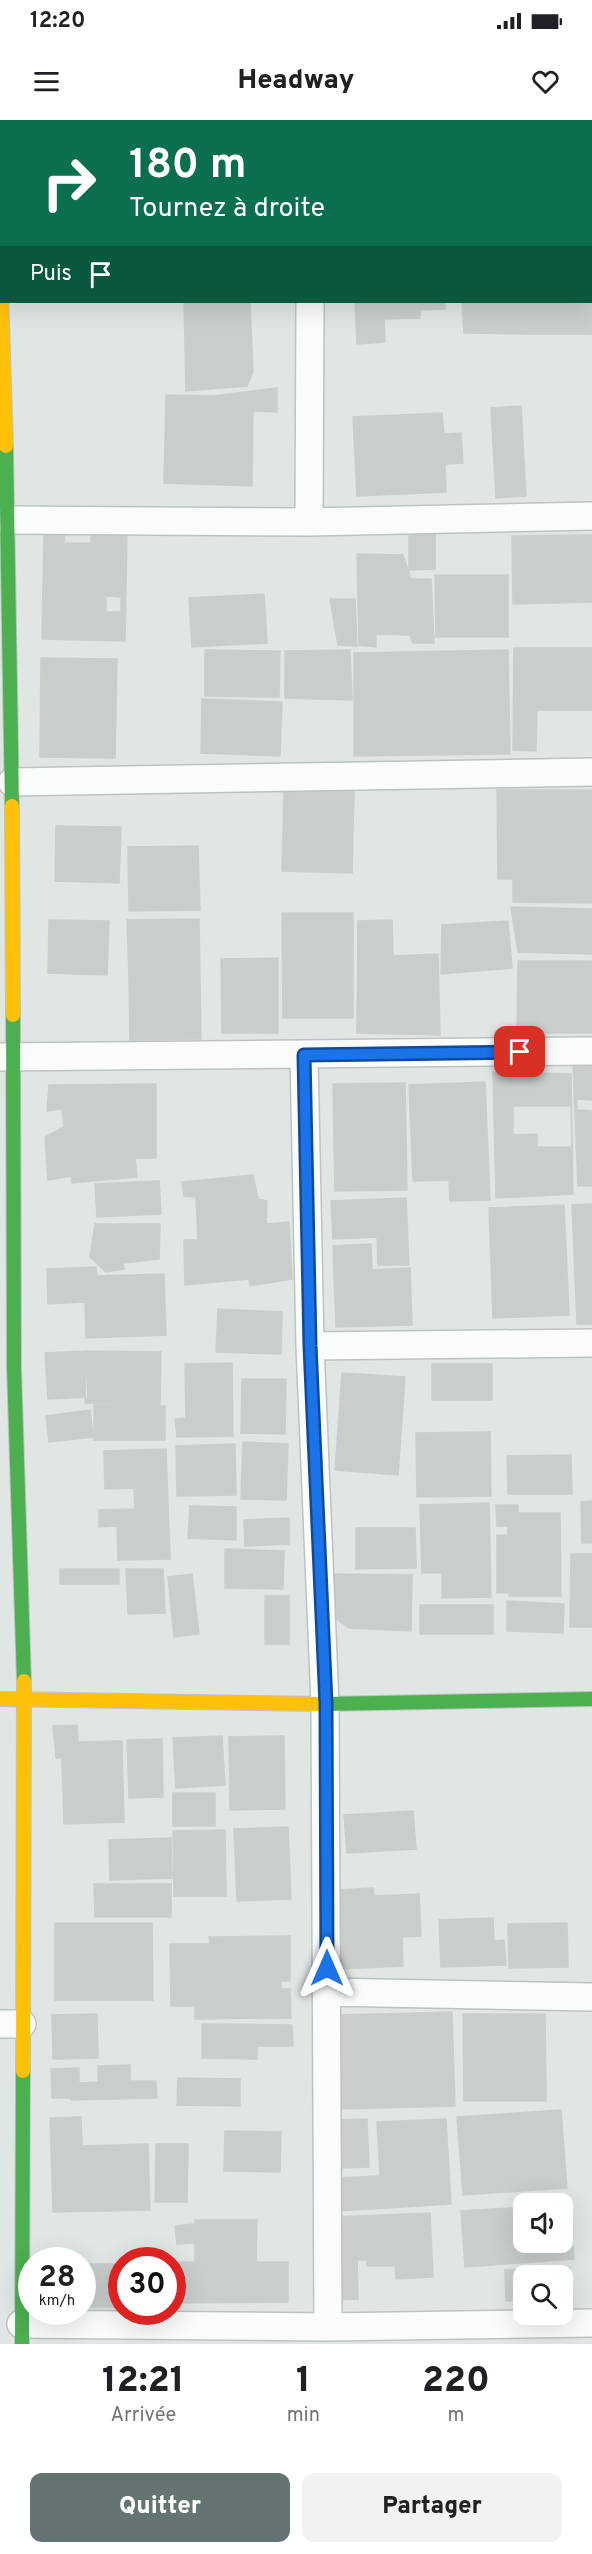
<!DOCTYPE html>
<html lang="fr">
<head>
<meta charset="utf-8">
<style>
	:root { --surface:#fff; --page:#f2f2f2; --text:#202124; --muted:#757577; --accent:#647472 }
	body { margin:0; font-family:Overpass,sans-serif; background:var(--page); color:var(--text); height:100vh; display:flex; flex-direction:column; font-size:22px; white-space:nowrap }
	* { box-sizing:border-box; margin:0 }
	p { font-size:20px; color:var(--muted) }
	.icon { flex:none; width:33px; height:33px; fill:none; stroke:currentColor; stroke-width:2; stroke-linecap:round; stroke-linejoin:round }
	.map { position:relative; height:2224px; overflow:hidden }
	.panel { display:flex; flex-direction:column; background:var(--surface); flex:1 }
	.panel>* { flex:none }
	.guide { position:absolute; left:0px; top:0px; width:592px; height:183px; box-shadow:0 6px 24px #0002; background:#0b6e4f; color:#fff; overflow:hidden }
	.buttons { position:absolute; left:513px; top:2073px; display:grid; gap:12px }
	.buttons a { display:grid; place-items:center; width:60px; height:60px; border-radius:12px; background:var(--surface); box-shadow:0 6px 24px #0002; font-size:30px }
	.speed { position:absolute; left:18px; top:2127px; display:flex; gap:12px; font-size:30px; font-weight:700; text-align:center }
	.speed>* { display:grid; place-content:center; width:78px; height:78px; border-radius:50%; background:var(--surface); box-shadow:0 6px 24px #0002; line-height:1 }
	.speed small { font-size:15px; font-weight:400 }
	.speed .limit { border:9px solid #d22; background:#fff; color:#111 }
	.pin { position:absolute; display:grid; place-items:center; width:51px; height:51px; color:#fff; margin:-26px; border-radius:12px; box-shadow:0 3px 9px #0006 }
	.me { position:absolute; width:66px; margin:-33px; rotate:0deg; stroke-linejoin:round; filter:drop-shadow(0 0 4px #0008) }
	.turn { display:flex; align-items:center; gap:21px; height:126px; padding:0 30px; font-size:27px }
	.turn .icon { width:78px; height:78px; stroke-width:2.5 }
	.turn b { display:block; font-size:42px; line-height:51px }
	.then { display:flex; align-items:center; height:57px; padding:0 30px; background:#0003; gap:12px; font-size:22px }
	.eta { display:flex; justify-content:space-evenly; align-items:center; height:102px; text-align:center }
	.eta b { font-size:36px; font-weight:800; line-height:42px }
	.primary-button { display:flex; gap:12px; margin-top:auto; padding:12px 30px }
	.primary-button a { flex:1; height:69px; border-radius:12px; background:var(--accent); color:#fff; font-size:24px; font-weight:800; line-height:69px; text-align:center }
	.primary-button a+a { background:var(--page); color:var(--text) }
	.status { display:flex; justify-content:space-between; align-items:center; height:42px; padding:0 30px; background:var(--surface); direction:ltr }
	.status svg { height:16px; fill:currentColor }
	header { display:flex; justify-content:space-between; align-items:center; height:78px; padding:0 30px; background:var(--surface); font-size:27px; font-weight:800 }
	.map>svg:first-child { display:block }
</style>
</head>
<body>
<div class="status"><b>12:20</b><svg viewBox="0 0 49 12"><path d="M0 12V9h3v3zM5 12V6h3v6zM10 12V3h3v9zM15 12V0h3v12zM26 1h20v11H26zM47 4h2v5h-2z"/></svg></div>
<header><svg class="icon" aria-label="menu" viewBox="0 0 24 24"><path d="M4 6h16M4 12h16M4 18h16"/></svg>Headway<svg class="icon" aria-label="heart" viewBox="0 0 24 24"><path d="M12 20l-8-8c-3-5 5-10 8-4 3-6 11-1 8 4z"/></svg></header>
<div class="map">
<svg width="592" height="2224" viewBox="0 0 592 2224">
	<rect width="100%" height="100%" fill="#e0e6e4"/>
	<path fill="#c9cecd" stroke="#c9cfcd" stroke-width="1.5" fill-rule="evenodd" d="M 591,67 L 592,67 L 592,156 L 591,156 Z
		M 591,162 L 592,214 L 525,214 L 526,182 L 591,182 Z
		M 184,182 L 250,182 L 253,252 L 247,266 L 186,271 Z
		M 355,182 L 445,182 L 445,189 L 420,190 L 420,198 L 384,199 L 385,222 L 357,224 Z
		M 462,182 L 526,182 L 525,214 L 464,213 Z
		M 277,268 L 277,292 L 253,291 L 252,366 L 164,363 L 166,275 L 213,276 Z
		M 521,286 L 526,376 L 496,378 L 491,288 Z
		M 442,293 L 444,314 L 461,313 L 463,343 L 445,344 L 446,372 L 357,376 L 353,297 Z
		M 409,407 L 435,407 L 435,449 L 409,450 Z
		M 44,411 L 65,411 L 64,423 L 91,423 L 91,412 L 127,413 L 125,521 L 42,519 ZM 106,476 L 121,477 L 121,492 L 106,492 Z
		M 592,415 L 592,482 L 513,484 L 512,416 Z
		M 357,434 L 403,435 L 411,459 L 431,459 L 434,523 L 413,523 L 410,515 L 376,514 L 376,527 L 359,525 Z
		M 435,455 L 508,455 L 508,517 L 436,517 Z
		M 264,474 L 267,523 L 192,527 L 189,478 Z
		M 330,479 L 355,479 L 357,526 L 338,525 Z
		M 514,528 L 592,528 L 592,590 L 537,590 L 536,631 L 513,630 Z
		M 205,530 L 280,531 L 279,577 L 205,576 Z
		M 350,530 L 352,580 L 285,578 L 285,531 Z
		M 508,530 L 510,634 L 354,636 L 354,533 Z
		M 41,538 L 117,539 L 115,638 L 40,637 Z
		M 202,579 L 282,582 L 280,636 L 201,633 Z
		M 497,670 L 592,670 L 592,783 L 513,782 L 513,759 L 498,759 Z
		M 284,671 L 354,672 L 352,753 L 282,751 Z
		M 56,706 L 121,707 L 119,763 L 55,761 Z
		M 198,726 L 200,790 L 129,791 L 128,727 Z
		M 511,787 L 592,789 L 592,834 L 518,832 Z
		M 282,793 L 353,793 L 353,898 L 283,898 Z
		M 199,799 L 200,860 L 129,860 L 127,800 Z
		M 49,800 L 109,801 L 107,855 L 48,853 Z
		M 392,800 L 393,836 L 438,834 L 440,915 L 357,913 L 358,801 Z
		M 508,801 L 512,848 L 441,854 L 442,805 Z
		M 278,838 L 278,913 L 222,913 L 221,839 Z
		M 518,841 L 592,841 L 592,913 L 517,913 Z
		M 129,860 L 200,860 L 201,919 L 130,920 Z
		M 573,944 L 592,944 L 592,980 L 577,979 L 577,990 L 592,991 L 592,1066 L 578,1066 Z
		M 493,952 L 571,954 L 573,1074 L 496,1078 ZM 513,986 L 571,986 L 572,1027 L 537,1027 L 537,1014 L 513,1015 Z
		M 485,962 L 490,1080 L 450,1081 L 449,1060 L 413,1061 L 409,965 Z
		M 405,963 L 407,1070 L 335,1071 L 333,964 Z
		M 156,964 L 156,1038 L 135,1038 L 137,1057 L 72,1063 L 71,1056 L 48,1060 L 45,1017 L 64,1007 L 62,989 L 47,991 L 49,965 Z
		M 253,1055 L 258,1079 L 267,1081 L 266,1104 L 289,1102 L 292,1159 L 250,1166 L 249,1159 L 185,1165 L 184,1120 L 198,1120 L 196,1077 L 184,1076 L 182,1062 Z
		M 159,1061 L 161,1094 L 97,1097 L 95,1064 Z
		M 406,1078 L 409,1145 L 378,1145 L 377,1117 L 333,1119 L 331,1081 Z
		M 592,1084 L 592,1204 L 577,1204 L 572,1085 Z
		M 564,1085 L 569,1195 L 493,1198 L 489,1088 Z
		M 95,1104 L 160,1104 L 159,1139 L 123,1143 L 124,1149 L 106,1152 L 90,1137 Z
		M 371,1124 L 372,1150 L 410,1148 L 412,1205 L 336,1207 L 333,1126 Z
		M 96,1147 L 97,1156 L 164,1154 L 166,1215 L 86,1218 L 85,1182 L 48,1184 L 47,1149 Z
		M 218,1189 L 282,1192 L 281,1234 L 216,1232 Z
		M 86,1231 L 161,1232 L 160,1285 L 85,1283 Z
		M 86,1231 L 88,1277 L 48,1279 L 45,1233 Z
		M 232,1243 L 233,1316 L 177,1317 L 175,1299 L 186,1298 L 185,1244 Z
		M 432,1244 L 492,1244 L 492,1280 L 432,1280 Z
		M 342,1253 L 405,1257 L 398,1355 L 335,1350 Z
		M 242,1259 L 286,1259 L 285,1314 L 241,1313 Z
		M 94,1285 L 165,1286 L 165,1320 L 94,1320 Z
		M 90,1290 L 93,1317 L 49,1322 L 46,1296 Z
		M 490,1312 L 491,1376 L 417,1377 L 416,1313 Z
		M 243,1322 L 288,1324 L 286,1380 L 241,1379 Z
		M 235,1324 L 236,1375 L 177,1376 L 176,1326 Z
		M 166,1329 L 170,1439 L 118,1440 L 117,1406 L 99,1407 L 99,1390 L 135,1389 L 134,1368 L 105,1369 L 104,1331 Z
		M 571,1335 L 572,1374 L 508,1374 L 507,1336 Z
		M 592,1381 L 592,1423 L 582,1423 L 581,1382 Z
		M 489,1383 L 491,1477 L 442,1478 L 442,1453 L 422,1453 L 420,1385 Z
		M 496,1385 L 518,1385 L 518,1393 L 560,1393 L 561,1476 L 509,1476 L 509,1473 L 497,1473 L 497,1415 L 508,1415 L 508,1406 L 497,1406 Z
		M 190,1386 L 236,1387 L 236,1420 L 188,1418 Z
		M 289,1398 L 289,1424 L 245,1426 L 244,1400 Z
		M 356,1408 L 415,1408 L 416,1448 L 356,1449 Z
		M 225,1429 L 284,1431 L 283,1469 L 225,1468 Z
		M 571,1434 L 592,1434 L 592,1507 L 570,1507 Z
		M 60,1449 L 119,1449 L 119,1464 L 60,1464 Z
		M 126,1449 L 163,1449 L 165,1493 L 128,1494 Z
		M 192,1454 L 199,1514 L 174,1517 L 168,1457 Z
		M 331,1454 L 412,1455 L 411,1511 L 349,1508 L 335,1498 Z
		M 265,1476 L 289,1476 L 289,1524 L 265,1524 Z
		M 507,1481 L 564,1484 L 563,1513 L 507,1511 Z
		M 420,1485 L 493,1485 L 493,1514 L 420,1514 Z
		M 77,1605 L 78,1622 L 122,1621 L 124,1702 L 64,1704 L 62,1638 L 56,1638 L 53,1606 Z
		M 222,1616 L 225,1665 L 176,1668 L 173,1618 Z
		M 284,1616 L 285,1689 L 230,1690 L 229,1617 Z
		M 162,1619 L 163,1677 L 129,1678 L 127,1620 Z
		M 173,1673 L 215,1673 L 215,1706 L 173,1706 Z
		M 413,1691 L 416,1729 L 347,1733 L 344,1695 Z
		M 288,1707 L 291,1779 L 237,1781 L 234,1709 Z
		M 225,1710 L 226,1776 L 174,1776 L 173,1711 Z
		M 171,1718 L 172,1758 L 110,1760 L 109,1720 Z
		M 94,1764 L 171,1764 L 171,1797 L 95,1797 Z
		M 373,1768 L 374,1776 L 419,1774 L 421,1816 L 402,1817 L 403,1846 L 341,1849 L 338,1770 Z
		M 493,1798 L 494,1821 L 504,1820 L 506,1845 L 441,1847 L 439,1800 Z
		M 55,1803 L 152,1803 L 153,1880 L 55,1880 Z
		M 567,1803 L 568,1847 L 509,1848 L 508,1804 Z
		M 290,1816 L 290,1861 L 281,1861 L 281,1869 L 290,1869 L 291,1898 L 195,1899 L 195,1886 L 171,1886 L 170,1824 L 210,1824 L 209,1817 Z
		M 452,1892 L 455,1986 L 339,1989 L 336,1895 Z
		M 97,1894 L 98,1938 L 53,1939 L 52,1895 Z
		M 463,1894 L 545,1894 L 546,1981 L 464,1981 Z
		M 202,1904 L 292,1905 L 293,1926 L 257,1926 L 257,1939 L 202,1938 Z
		M 130,1945 L 130,1961 L 156,1961 L 157,1978 L 71,1980 L 70,1978 L 52,1978 L 51,1949 L 79,1948 L 79,1963 L 98,1962 L 98,1946 Z
		M 178,1958 L 240,1959 L 240,1986 L 177,1985 Z
		M 561,1990 L 567,2068 L 463,2075 L 457,1997 Z
		M 81,1997 L 82,2026 L 148,2024 L 150,2090 L 53,2092 L 50,1998 Z
		M 367,1999 L 369,2047 L 337,2048 L 336,2000 Z
		M 446,1999 L 451,2084 L 338,2091 L 336,2058 L 380,2056 L 377,2002 Z
		M 225,2011 L 281,2012 L 280,2052 L 224,2051 Z
		M 156,2024 L 188,2024 L 187,2082 L 155,2082 Z
		M 569,2083 L 574,2139 L 465,2147 L 461,2091 L 524,2087 L 524,2122 L 562,2122 L 562,2084 Z
		M 430,2093 L 433,2157 L 396,2159 L 395,2146 L 367,2146 L 367,2140 L 357,2140 L 358,2179 L 338,2180 L 334,2097 Z
		M 195,2100 L 257,2100 L 256,2142 L 288,2142 L 288,2182 L 172,2183 L 172,2142 L 195,2142 L 195,2123 L 177,2124 L 175,2106 L 195,2104 Z
		M 82,2144 L 122,2144 L 122,2187 L 82,2187 Z
		M 570,2148 L 571,2179 L 562,2179 L 562,2156 L 524,2156 L 524,2180 L 506,2181 L 505,2150 Z"/>
	<g fill="none" stroke-linecap="round" stroke-linejoin="round">
		<g stroke="#bdc3c1" stroke-width="30">
			<path id="street" d="M 310,0 L 310,2
				M 0,26 L 2,26
				M 591,26 L 592,26
				M 8,400 L 309,402 L 592,396
				M 309,402 L 310,182
				M 12,662 L 592,652
				M 304,935 L 310,1226 L 325,1584 L 328,2207
				M 0,937 L 592,931
				M 310,1226 L 592,1223
				M 327,1872 L 592,1877
				M 0,1904 L 22,1904
				M 21,2204 L 328,2207 L 592,2203"/>
		</g>
		<g stroke="#bdc3c2" stroke-width="16">
			<path id="fast" d="M 6,326 L 12,686
				M 13,895 L 14,1247 L 24,1561
				M 323,1584 L 592,1579
				M 22,2224 L 23,1951"/>
		</g>
		<g stroke="#bdc3c2" stroke-width="16">
			<path id="slow" d="M 0,142 L 6,326
				M 12,686 L 13,895
				M 0,1579 L 323,1584
				M 23,1951 L 24,1561"/>
		</g>
		<use href="#street" stroke="#fafbfb" stroke-width="27"/>
		<use href="#fast" stroke="#4caf50" stroke-width="14"/>
		<use href="#slow" stroke="#ffc107" stroke-width="14"/>
	</g>
	<g fill="none" stroke-linecap="round" stroke-linejoin="round">
		<g stroke="#114b97" stroke-width="15">
			<path id="route" d="M 327,1848 L 326,1584 L 310,1226 L 304,935 L 520,932"/>
		</g>
		<use href="#route" stroke="#1a73e8" stroke-width="10"/>
	</g>
</svg>
<div class="buttons">
<a><svg class="icon" aria-label="sound" viewBox="0 0 24 24"><path d="M4 9h4l5-4v14l-5-4H4zM17 9q2 3 0 6"/></svg></a>
<a><svg class="icon" aria-label="search" viewBox="0 0 24 24"><circle cx="10" cy="10" r="6"/><path d="M15 15l6 6"/></svg></a>
</div>
<div class="speed"><div>28<small>km/h</small></div><div class="limit">30</div></div>
<div class="pin" style="left:520px;top:932px;background:#d93025"><svg class="icon" aria-label="arrive" viewBox="0 0 24 24"><path d="M6 21V4h12l-3 4 3 4H6"/></svg></div>
<svg class="me" style="left:327px;top:1848px" viewBox="-20 -20 40 40"><path d="M0-17L14 15 0 8-14 15z" fill="#1a73e8" stroke="#fff" stroke-width="4"/></svg>
<div class="guide">
<div class="turn"><svg class="icon" aria-label="right" viewBox="0 0 24 24"><path d="M7 20v-9h11M14 6l5 5-5 5"/></svg><div><b>180 m</b>Tournez à droite</div></div>
<div class="then">Puis<svg class="icon" aria-label="arrive" viewBox="0 0 24 24"><path d="M6 21V4h12l-3 4 3 4H6"/></svg></div>
</div>
</div>
<section class="panel">
<div class="eta">
<div><b>12:21</b><p>Arrivée</p></div>
<div><b>1</b><p>min</p></div>
<div><b>220</b><p>m</p></div>
</div>
<div class="primary-button"><a>Quitter</a><a>Partager</a></div>
</section>
</body>
</html>
